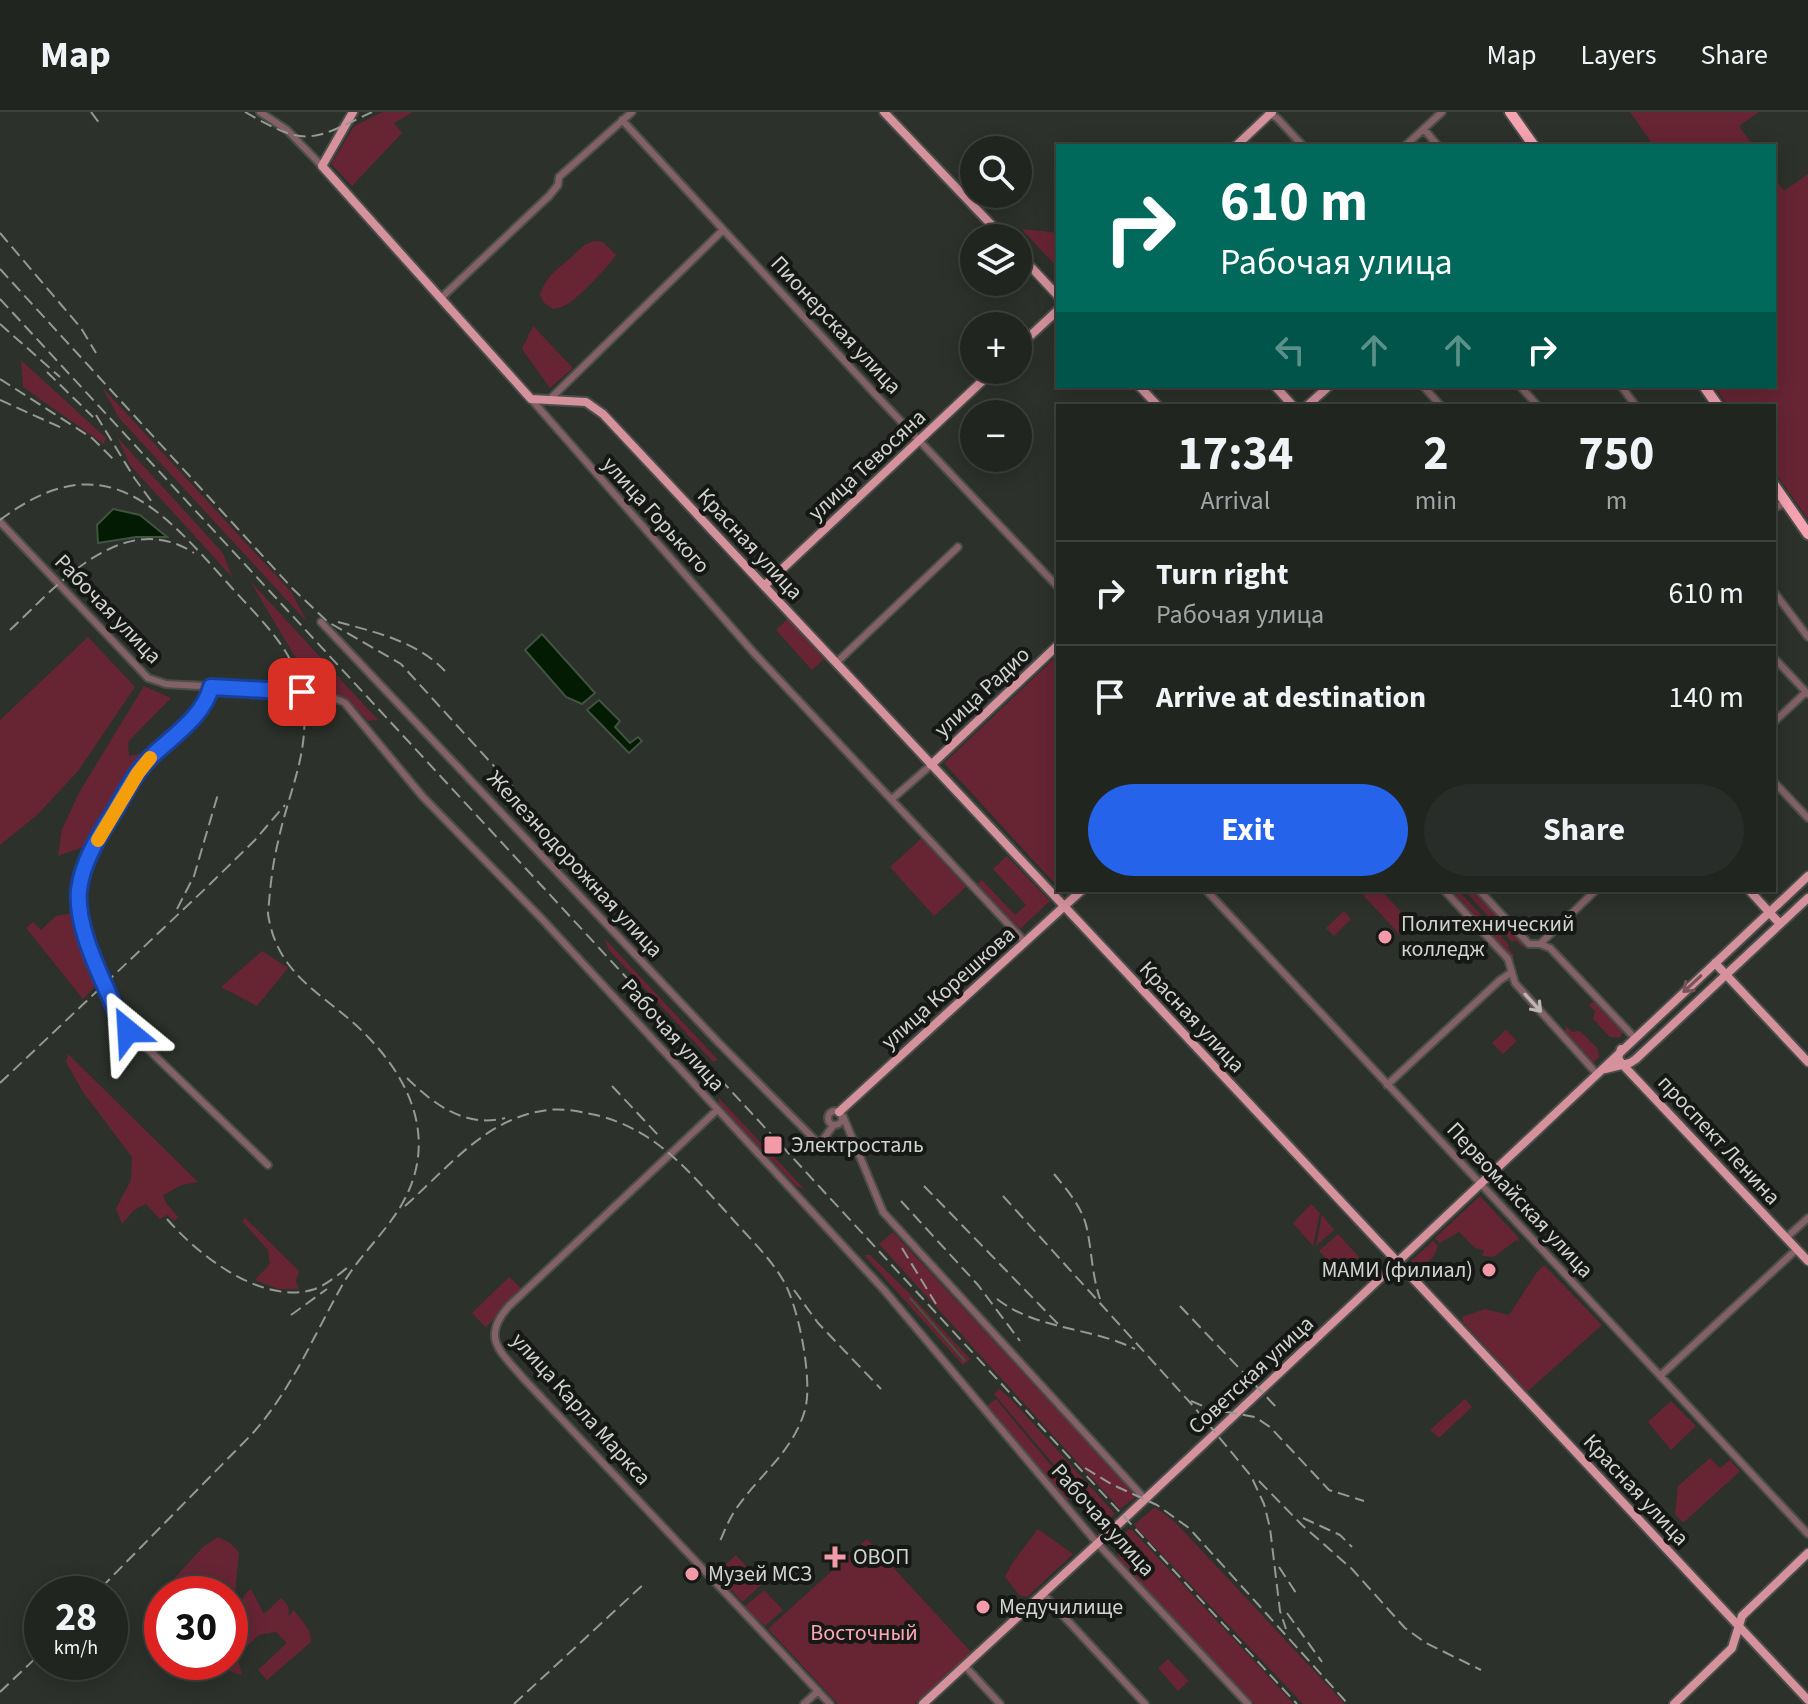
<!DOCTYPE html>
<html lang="en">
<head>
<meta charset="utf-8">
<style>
	:root { --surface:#212520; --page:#292d29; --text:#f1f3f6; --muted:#a2a5a5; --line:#3e423e; --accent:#2563eb }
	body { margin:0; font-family:"Source Sans 3",sans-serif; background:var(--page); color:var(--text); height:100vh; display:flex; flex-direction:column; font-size:30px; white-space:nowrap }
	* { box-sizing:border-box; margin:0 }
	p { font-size:26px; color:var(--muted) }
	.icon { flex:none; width:44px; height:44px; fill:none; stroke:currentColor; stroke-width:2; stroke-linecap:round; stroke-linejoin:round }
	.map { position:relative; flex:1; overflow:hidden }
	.side { position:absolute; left:1056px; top:292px; width:720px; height:488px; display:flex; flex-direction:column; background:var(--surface); border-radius:0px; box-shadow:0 4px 20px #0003,0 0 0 2px var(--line) }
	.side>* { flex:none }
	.hud { position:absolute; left:1056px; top:32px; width:720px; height:244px; border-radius:0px; box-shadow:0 4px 20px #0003,0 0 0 2px var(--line); background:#00695c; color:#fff; overflow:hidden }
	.fabs { position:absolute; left:960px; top:24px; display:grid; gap:16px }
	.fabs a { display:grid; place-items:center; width:72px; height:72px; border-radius:50%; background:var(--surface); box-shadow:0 4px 20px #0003,0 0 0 2px var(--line); font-size:40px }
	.speed { position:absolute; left:24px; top:1464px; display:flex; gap:16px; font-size:40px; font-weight:700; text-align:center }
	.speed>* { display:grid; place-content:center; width:104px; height:104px; border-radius:50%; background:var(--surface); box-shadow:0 4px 20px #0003,0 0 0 2px var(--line); line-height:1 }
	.speed small { font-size:20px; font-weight:400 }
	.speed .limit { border:12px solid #d22; background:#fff; color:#111 }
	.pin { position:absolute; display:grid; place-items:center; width:68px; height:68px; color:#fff; margin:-34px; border-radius:16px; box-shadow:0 4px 12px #0006 }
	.me { position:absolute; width:88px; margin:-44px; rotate:333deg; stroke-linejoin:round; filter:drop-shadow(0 0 6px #0008) }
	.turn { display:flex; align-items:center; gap:28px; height:168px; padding:0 32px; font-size:36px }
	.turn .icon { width:104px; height:104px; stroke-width:2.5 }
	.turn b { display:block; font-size:56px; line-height:68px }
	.lanes { display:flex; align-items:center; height:76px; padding:0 32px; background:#0003; justify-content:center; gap:40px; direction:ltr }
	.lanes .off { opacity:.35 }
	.eta { display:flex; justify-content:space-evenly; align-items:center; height:136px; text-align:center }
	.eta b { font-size:48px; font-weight:700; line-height:56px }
	.action { display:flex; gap:16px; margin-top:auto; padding:16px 32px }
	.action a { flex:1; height:92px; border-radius:48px; background:var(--accent); color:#fff; font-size:32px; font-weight:700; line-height:92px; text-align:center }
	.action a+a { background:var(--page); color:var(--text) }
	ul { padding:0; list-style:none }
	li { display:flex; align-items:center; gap:24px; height:104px; padding:0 32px; border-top:2px solid var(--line) }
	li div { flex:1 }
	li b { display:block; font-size:30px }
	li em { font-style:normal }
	header { display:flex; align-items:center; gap:48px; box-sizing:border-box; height:112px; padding:0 40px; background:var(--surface); border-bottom:2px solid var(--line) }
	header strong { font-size:38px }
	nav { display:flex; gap:44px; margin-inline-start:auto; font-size:28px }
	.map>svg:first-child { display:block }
</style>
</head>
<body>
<header>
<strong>Map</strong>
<nav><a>Map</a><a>Layers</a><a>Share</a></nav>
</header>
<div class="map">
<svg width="1808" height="1592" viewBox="0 0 1808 1592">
	<rect width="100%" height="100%" fill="#2c312b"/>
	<path fill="#672534" d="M 383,0 L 413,0 L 394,11 L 402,21 L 352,74 L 331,52 L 354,14 Z
		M 1630,0 L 1759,0 L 1739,14 L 1753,34 L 1654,34 Z
		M 1808,62 L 1808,407 L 1774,359 L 1774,294 L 1728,294 L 1714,274 L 1774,274 L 1774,65 L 1784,79 Z
		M 1023,117 L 1058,121 L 1058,156 L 1023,119 Z
		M 595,129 L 603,130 L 616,143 C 612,151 574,190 566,193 C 562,195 558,196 553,197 L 543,190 L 540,182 C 548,163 554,160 569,147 C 579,139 582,132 595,129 Z
		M 533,214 L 573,256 L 550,276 L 522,237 Z
		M 21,248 L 106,326 L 104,332 L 23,275 Z
		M 102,275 L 292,481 L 307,510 L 119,306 Z
		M 117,325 L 223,441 L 232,465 L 130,353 Z
		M 250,469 L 378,608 L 368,609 C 346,585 337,581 305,575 L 297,548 Z
		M 788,507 L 824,547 L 812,558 L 776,518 Z
		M 88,525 L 135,575 L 78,659 L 37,703 L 0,733 L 0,608 Z
		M 1058,543 L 1058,775 L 944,651 Z
		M 144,574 L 171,586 L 128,630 L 129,644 L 152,639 C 126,666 109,700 91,732 L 58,744 L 62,717 L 80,679 Z
		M 922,726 L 966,775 L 934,804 L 890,755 Z
		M 1007,744 L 1050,789 L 1020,817 L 977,772 L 982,768 L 1015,803 L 1026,793 L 993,757 Z
		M 1368,778 L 1381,778 L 1412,812 L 1400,823 L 1363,783 Z
		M 1448,778 L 1458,778 L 1509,833 L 1508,836 L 1514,843 L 1511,847 Z
		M 1464,778 L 1474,778 L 1526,833 L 1522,835 L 1516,828 L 1512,830 Z
		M 1344,799 L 1351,807 L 1334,824 L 1326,816 Z
		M 73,801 L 99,870 L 83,887 L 26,816 L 33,810 L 41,818 L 56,804 Z
		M 605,827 L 718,948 L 713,950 L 608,837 Z
		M 262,839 L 288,856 L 257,894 L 221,875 Z
		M 1593,890 L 1597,891 L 1624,919 L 1619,926 L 1610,925 L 1593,907 L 1595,899 L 1589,893 Z
		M 1566,914 L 1572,920 L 1580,919 L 1598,937 L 1599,945 L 1593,951 L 1565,922 Z
		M 1506,918 L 1517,929 L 1503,942 L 1492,931 Z
		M 68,942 L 198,1070 L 182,1073 L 163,1083 L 166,1091 L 178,1105 L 174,1109 L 167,1103 L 160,1107 L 146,1092 L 134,1098 L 122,1112 L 116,1097 L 131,1068 L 132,1045 L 83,980 L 66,950 Z
		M 719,986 L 805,1078 L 796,1074 L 718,992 Z
		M 1480,1084 L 1518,1125 L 1519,1130 L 1516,1128 L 1494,1145 L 1482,1144 L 1484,1138 L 1475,1136 L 1459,1120 L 1440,1131 L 1435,1126 Z
		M 1311,1092 L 1320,1101 L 1313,1134 L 1293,1111 Z
		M 1322,1103 L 1334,1118 L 1316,1134 Z
		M 244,1105 L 299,1159 L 296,1169 L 299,1177 L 278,1177 L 255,1168 L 270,1152 L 268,1138 L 243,1110 Z
		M 893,1120 L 1137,1384 L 1120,1397 L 879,1132 Z
		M 1338,1122 L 1359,1145 L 1341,1163 L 1319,1139 Z
		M 1433,1129 L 1438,1134 L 1434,1144 L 1421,1156 L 1411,1149 Z
		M 864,1143 L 870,1143 L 909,1181 L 970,1247 L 963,1253 Z
		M 1544,1153 L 1602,1213 L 1527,1280 L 1463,1210 L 1462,1205 L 1485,1197 L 1509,1203 L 1537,1160 Z
		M 509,1165 L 523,1178 L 486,1215 L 472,1201 Z
		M 999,1277 L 1012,1288 L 1115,1402 L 1104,1412 L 994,1282 Z
		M 996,1287 L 1074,1381 L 1067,1389 L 985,1295 Z
		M 1465,1287 L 1472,1295 L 1439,1326 L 1430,1318 Z
		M 1671,1289 L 1696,1314 L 1671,1338 L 1648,1310 Z
		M 1710,1346 L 1720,1356 L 1730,1348 L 1740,1359 L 1683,1411 L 1675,1402 L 1678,1374 Z
		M 1155,1395 L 1175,1410 L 1345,1592 L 1303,1592 L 1134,1413 Z
		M 1038,1417 L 1073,1442 L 1027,1485 L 1019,1483 L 1005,1465 L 1013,1450 Z
		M 1128,1418 L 1132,1418 L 1294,1592 L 1255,1592 L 1117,1446 L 1121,1430 L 1120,1424 Z
		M 218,1425 L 230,1431 L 239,1440 L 230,1534 L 230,1482 L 162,1482 L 162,1501 L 146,1497 L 204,1434 Z
		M 867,1427 L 971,1540 L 915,1592 L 838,1592 L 768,1517 Z
		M 736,1443 L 762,1472 L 742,1490 L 716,1461 Z
		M 251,1477 L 264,1502 L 281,1486 L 288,1494 L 289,1504 L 294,1498 C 302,1510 311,1515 311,1530 L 267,1568 L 258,1558 L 287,1531 L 276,1520 L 259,1523 L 241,1540 L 236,1534 C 238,1514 234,1489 251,1477 Z
		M 764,1478 L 783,1498 L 765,1514 L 744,1495 Z
		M 230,1537 L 239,1551 L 242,1563 L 212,1554 L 215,1550 L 230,1550 Z
		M 1168,1547 L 1189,1569 L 1178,1579 L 1158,1556 Z"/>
	<path fill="#021b02" stroke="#405240" stroke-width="2" d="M 113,397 L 140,403 L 167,425 L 136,425 L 98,431 L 97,413 Z
		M 542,522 L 595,581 L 582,592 L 566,585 L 525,538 Z
		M 599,588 L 620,609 L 615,615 L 630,631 L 638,625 L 642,629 L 629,641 L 587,598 Z"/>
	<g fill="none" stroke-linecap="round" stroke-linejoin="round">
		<path stroke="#405240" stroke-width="2" d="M 910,1186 L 964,1248"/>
		<g stroke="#4a4e49" stroke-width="10">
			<path id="minor" d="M 260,0 L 287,18 L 322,54
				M 1268,1 L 1277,6 L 1303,34
				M 622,8 L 875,282 L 1058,475
				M 1424,17 L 1438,34
				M 1405,34 L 1442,0
				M 441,186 L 549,84 L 558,73 L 559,65 L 632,0
				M 1423,274 L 1441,294
				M 1520,274 L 1538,294
				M 1621,274 L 1636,294
				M 531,287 L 754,541 L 1025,830
				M 549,288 L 723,118
				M 1774,396 L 1786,391
				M 0,410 L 148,566 L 166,572 C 209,576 311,572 345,591 L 423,685 L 542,807 L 884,1178 L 1097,1431 L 1248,1592
				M 1774,480 L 1808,525
				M 321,510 L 717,929 L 816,1029 L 821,1030 L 833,1014
				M 1774,546 L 1808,582
				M 836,551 L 958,435
				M 211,575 L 208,587 L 200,598 L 144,651 L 105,714 L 83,762 L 79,776 L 80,794 L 86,823 L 123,913 L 268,1053
				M 1774,610 L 1806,580
				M 1774,670 L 1808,706
				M 892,687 L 931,653
				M 1206,778 L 1808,1422
				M 1444,778 L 1508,847 L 1515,871 L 1597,962
				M 1479,778 L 1529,832 L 1540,832 L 1550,836 L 1635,926
				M 1540,832 L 1596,778
				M 1387,973 L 1500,868 L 1512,860
				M 717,998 L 509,1194 C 480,1226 501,1240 523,1266 L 830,1592
				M828 1006a7 7 0 1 1 14 0a7 7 0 1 1-14 0Z
				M 843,1004 L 883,1100 L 1145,1387
				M 1786,1126 L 1808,1106
				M 1660,1264 L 1797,1137
				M 1042,1481 L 1145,1592
				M 964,1553 L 1000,1592
				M 804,1592 L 818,1579"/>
		</g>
		<g stroke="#4a4e49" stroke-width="12">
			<path id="major" d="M 353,0 L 322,54 L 531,287 L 586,290 L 603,302 L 1808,1588
				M 884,0 L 1004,126
				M 1236,34 L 1272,0
				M 1018,141 L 1058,184
				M 1018,235 L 1058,198
				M 1139,274 L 1158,294
				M 1275,274 L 1293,294
				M 1307,294 L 1329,274
				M 764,474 L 994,258
				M 931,653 L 1058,533
				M 1749,778 L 1780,812
				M 1715,851 L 1808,950
				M 1621,937 L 1618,946 L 1622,952 L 1808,1149
				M 1605,957 L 1630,951 L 1636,947 L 1808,786
				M 839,1000 L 1082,778
				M 923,1592 L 1124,1407 L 1808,764
				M 1674,1592 L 1732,1536 L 1742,1504 L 1808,1441"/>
		</g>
		<g stroke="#4a4e49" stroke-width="14">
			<path id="highway" d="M 1510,0 L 1534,34
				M 1704,274 L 1718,294
				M 1774,373 L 1808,422"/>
		</g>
		<use href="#minor" stroke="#836166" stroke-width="6"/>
		<use href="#major" stroke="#d5919c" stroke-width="8"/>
		<use href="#highway" stroke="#f5a3b1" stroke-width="10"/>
		<path stroke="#959994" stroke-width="2" stroke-dasharray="12 6" stroke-linecap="butt" d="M 91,0 L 100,12
			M 245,0 C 306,35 310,30 372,0
			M 0,121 L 81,216 L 96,241
			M 0,157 L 293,477 L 328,510 L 401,552 L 513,675
			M 0,187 L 1297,1592
			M 0,212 L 60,265
			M 47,260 L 93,305
			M 0,267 L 92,326 L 116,350
			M 0,288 L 62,316
			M 96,303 L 135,367 L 152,390
			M 0,408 C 106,328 161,397 232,476 C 260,507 295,539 302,581 C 312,638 289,677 278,730 C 272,754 270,778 268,802 C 278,868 329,883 369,926 C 413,972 437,1031 402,1092 C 386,1120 361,1142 344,1170 C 315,1221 292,1277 253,1321 L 95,1482
			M 338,510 C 375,520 418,530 445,559
			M 10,518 C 57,474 123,395 194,441
			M 177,797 L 194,764 L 218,682
			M 407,966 C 434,993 466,1016 505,1006
			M 0,971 L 206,776 L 255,728 L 285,693
			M 612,974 L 660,1025
			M 1054,1062 C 1067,1078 1083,1096 1087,1117 C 1092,1141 1092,1163 1100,1187
			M 924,1074 L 1062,1216
			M 1003,1084 L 1195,1296 L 1251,1364 L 1264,1392 L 1270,1416 L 1280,1499 L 1286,1517
			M 901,1089 L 978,1173 L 1020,1229
			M 405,1094 C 449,1055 487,1005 548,998 C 564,996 581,1000 596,1003 C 657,1018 688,1059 729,1103 C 747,1124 769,1144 783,1168 C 799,1195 813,1269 805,1298 C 793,1340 759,1363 736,1397 C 729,1407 725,1418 720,1429
			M 167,1107 C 199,1144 263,1194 315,1177 C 328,1172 340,1161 351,1153
			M 902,1136 L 936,1192
			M 794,1178 L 818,1211 L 881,1277
			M 997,1187 C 1037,1218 1091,1215 1135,1237
			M 1180,1194 L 1277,1296
			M 291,1203 L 327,1177
			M 1191,1289 L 1210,1297 L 1255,1305 L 1270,1315 L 1329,1378 L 1364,1389
			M 1085,1356 L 1111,1372 L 1157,1393 L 1189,1416 L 1348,1592
			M 1259,1369 L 1302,1413 L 1352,1457 L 1405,1516 L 1426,1531 L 1481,1558
			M 1303,1406 L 1340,1423 L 1352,1435
			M 1279,1455 L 1296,1481
			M 1287,1501 L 1322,1550
			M 0,1580 L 42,1540
			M 514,1592 L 646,1470"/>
	</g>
	<defs><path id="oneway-shaft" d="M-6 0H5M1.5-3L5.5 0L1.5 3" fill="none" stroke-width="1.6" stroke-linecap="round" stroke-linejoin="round" transform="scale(2)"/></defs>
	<use stroke="#765459" href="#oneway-shaft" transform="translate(1692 872) rotate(137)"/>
	<use stroke="#bdb6b5" href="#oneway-shaft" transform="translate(1533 891) rotate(48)"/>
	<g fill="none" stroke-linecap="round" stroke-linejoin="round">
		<g stroke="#184099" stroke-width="20">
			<path id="route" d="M 128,919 L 119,907 C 105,870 75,819 79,778 C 82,751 99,723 114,700 C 125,681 136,659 152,644 C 173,624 204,604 211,575 L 302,580"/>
		</g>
		<use href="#route" stroke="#2563eb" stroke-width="14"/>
		<path stroke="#f59e0b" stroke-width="14" d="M 98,728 L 138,661 L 150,646"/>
	</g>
	<g fill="#f39aa9" stroke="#161816" stroke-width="3">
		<circle cx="1385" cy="825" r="8"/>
		<rect x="763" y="1023" width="20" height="20" rx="4"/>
		<circle cx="1489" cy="1158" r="8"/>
		<path d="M831 1433h8v8h8v8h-8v8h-8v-8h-8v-8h8z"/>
		<circle cx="692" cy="1462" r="8"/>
		<circle cx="983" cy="1495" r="8"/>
	</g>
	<g text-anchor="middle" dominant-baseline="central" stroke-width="8" stroke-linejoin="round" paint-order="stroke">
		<g font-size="22" fill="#d0d3cf" stroke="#161816">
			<text transform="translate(836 213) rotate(47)">Пионерская улица</text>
			<text transform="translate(867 353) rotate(-43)">улица Тевосяна</text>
			<text transform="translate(656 403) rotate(48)">улица Горького</text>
			<text transform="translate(750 432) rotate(47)">Красная улица</text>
			<text transform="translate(108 497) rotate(46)">Рабочая улица</text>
			<text transform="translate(982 580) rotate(-43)">улица Радио</text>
			<text transform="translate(575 752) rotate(47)">Железнодорожная улица</text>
			<text transform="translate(948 876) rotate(-42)">улица Корешкова</text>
			<text transform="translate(1192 905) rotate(47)">Красная улица</text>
			<text transform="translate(673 923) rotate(48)">Рабочая улица</text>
			<text transform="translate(1719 1028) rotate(47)">проспект Ленина</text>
			<text transform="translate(1520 1088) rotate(47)">Первомайская улица</text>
			<text transform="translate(1251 1263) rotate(-43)">Советская улица</text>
			<text transform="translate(581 1297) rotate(48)">улица Карла Маркса</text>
			<text transform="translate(1636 1378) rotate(47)">Красная улица</text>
			<text transform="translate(1103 1408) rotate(48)">Рабочая улица</text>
		</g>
		<g font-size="22" fill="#d0d3cf" stroke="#161816" text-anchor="start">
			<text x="1401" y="812">Политехнический<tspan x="1401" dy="25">колледж</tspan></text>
			<text x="791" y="1033">Электросталь</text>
			<text x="1473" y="1158" text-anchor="end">МАМИ (филиал)</text>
			<text x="853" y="1445">ОВОП</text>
			<text x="708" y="1462">Музей МСЗ</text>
			<text x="999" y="1495">Медучилище</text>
		</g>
		<g font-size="22" fill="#fda7b5" stroke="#161816">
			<text x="864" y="1521">Восточный</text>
		</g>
	</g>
</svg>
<div class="fabs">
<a><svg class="icon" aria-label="search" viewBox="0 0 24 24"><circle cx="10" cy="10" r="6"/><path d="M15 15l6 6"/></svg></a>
<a><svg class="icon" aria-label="layers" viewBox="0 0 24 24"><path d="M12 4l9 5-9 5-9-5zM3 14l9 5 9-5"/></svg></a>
<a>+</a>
<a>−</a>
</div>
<div class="speed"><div>28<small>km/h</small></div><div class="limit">30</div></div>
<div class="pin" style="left:302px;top:580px;background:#d93025"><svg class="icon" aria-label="arrive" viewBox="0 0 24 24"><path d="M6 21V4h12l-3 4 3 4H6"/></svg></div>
<svg class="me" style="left:128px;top:919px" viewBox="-20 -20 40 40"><path d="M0-17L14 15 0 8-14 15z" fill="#2563eb" stroke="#fff" stroke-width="4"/></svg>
<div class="hud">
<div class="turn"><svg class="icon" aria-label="right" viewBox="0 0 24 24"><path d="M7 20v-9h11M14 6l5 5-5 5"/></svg><div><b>610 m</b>Рабочая улица</div></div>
<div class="lanes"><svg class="icon off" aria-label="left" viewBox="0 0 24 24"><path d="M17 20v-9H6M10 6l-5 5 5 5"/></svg><svg class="icon off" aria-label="ahead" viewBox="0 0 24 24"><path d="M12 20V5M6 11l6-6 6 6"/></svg><svg class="icon off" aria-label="ahead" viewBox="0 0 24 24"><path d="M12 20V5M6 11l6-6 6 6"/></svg><svg class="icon" aria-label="right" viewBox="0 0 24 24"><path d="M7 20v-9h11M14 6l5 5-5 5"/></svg></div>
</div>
<section class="side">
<div class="eta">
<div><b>17:34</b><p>Arrival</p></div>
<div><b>2</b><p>min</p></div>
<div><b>750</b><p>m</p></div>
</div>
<ul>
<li><svg class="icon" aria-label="right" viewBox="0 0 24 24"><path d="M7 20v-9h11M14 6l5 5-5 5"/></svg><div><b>Turn right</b><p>Рабочая улица</p></div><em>610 m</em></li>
<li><svg class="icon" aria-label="arrive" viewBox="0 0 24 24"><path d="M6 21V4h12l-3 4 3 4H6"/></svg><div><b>Arrive at destination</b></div><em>140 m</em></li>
</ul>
<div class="action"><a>Exit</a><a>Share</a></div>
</section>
</div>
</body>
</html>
